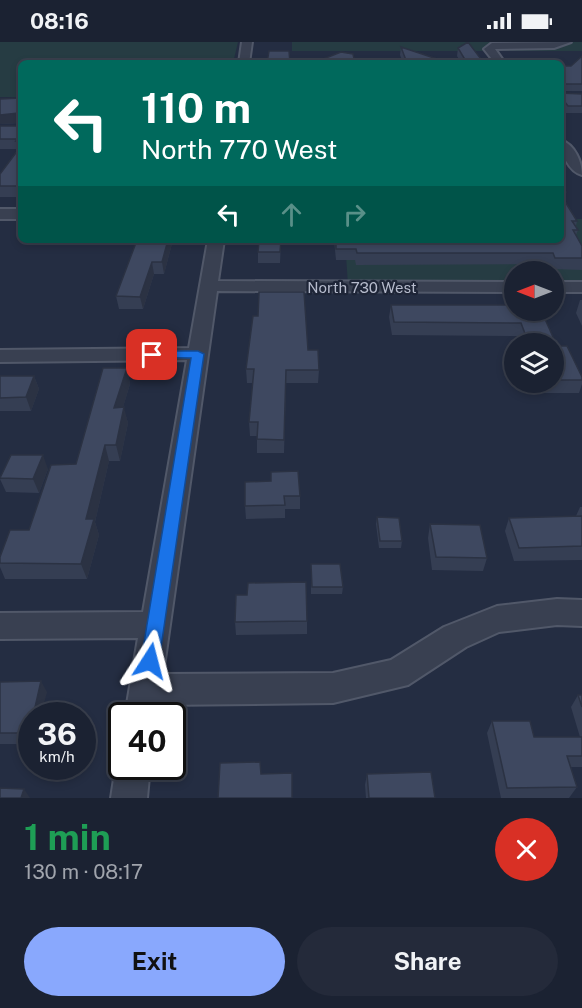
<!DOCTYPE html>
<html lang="en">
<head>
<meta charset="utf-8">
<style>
	:root { --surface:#1b2232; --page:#242a3a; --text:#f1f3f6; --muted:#a0a4ac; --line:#393f4d; --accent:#89a8fd }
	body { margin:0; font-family:"Public Sans",sans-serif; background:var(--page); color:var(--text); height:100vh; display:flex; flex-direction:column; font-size:22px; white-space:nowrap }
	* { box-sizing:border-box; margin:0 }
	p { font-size:20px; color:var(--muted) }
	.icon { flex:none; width:33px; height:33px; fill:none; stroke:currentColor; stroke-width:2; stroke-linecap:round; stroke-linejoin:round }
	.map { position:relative; height:756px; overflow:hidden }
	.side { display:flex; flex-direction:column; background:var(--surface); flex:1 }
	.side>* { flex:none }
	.guide { position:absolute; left:18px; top:18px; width:546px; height:183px; border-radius:9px; box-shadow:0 3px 9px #0003,0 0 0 2px var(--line); background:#00695c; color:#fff; overflow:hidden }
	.needle { width:39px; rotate:270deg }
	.fabs { position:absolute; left:504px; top:219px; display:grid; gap:12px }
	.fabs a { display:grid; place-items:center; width:60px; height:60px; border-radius:50%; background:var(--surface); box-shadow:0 3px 9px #0003,0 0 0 2px var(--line); font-size:30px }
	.speed { position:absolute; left:18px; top:660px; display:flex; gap:12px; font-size:30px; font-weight:700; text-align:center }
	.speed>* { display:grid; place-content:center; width:78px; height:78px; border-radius:50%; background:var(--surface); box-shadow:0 3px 9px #0003,0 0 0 2px var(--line); line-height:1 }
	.speed small { font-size:15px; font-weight:400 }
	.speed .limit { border:3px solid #111; border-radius:9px; background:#fff; color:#111 }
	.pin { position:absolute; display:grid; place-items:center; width:51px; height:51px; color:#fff; margin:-26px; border-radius:12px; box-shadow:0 3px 9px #0006 }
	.me { position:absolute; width:66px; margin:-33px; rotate:9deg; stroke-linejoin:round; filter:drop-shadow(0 0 4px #0008) }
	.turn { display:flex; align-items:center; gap:21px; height:126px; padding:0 24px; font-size:27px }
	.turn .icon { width:78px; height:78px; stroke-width:2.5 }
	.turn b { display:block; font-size:42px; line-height:51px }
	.lanes { display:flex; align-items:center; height:57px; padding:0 24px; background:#0003; justify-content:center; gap:30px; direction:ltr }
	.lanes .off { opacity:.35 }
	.round { display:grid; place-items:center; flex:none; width:63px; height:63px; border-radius:32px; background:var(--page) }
	.headline { display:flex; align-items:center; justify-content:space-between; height:102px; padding:0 24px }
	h1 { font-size:36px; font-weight:700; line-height:45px; color:#1e9e55 }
	.action { display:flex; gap:12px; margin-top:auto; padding:12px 24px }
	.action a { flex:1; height:69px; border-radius:36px; background:var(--accent); color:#111; font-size:24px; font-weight:700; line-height:69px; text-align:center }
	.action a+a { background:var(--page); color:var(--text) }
	.status { display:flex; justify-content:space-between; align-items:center; height:42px; padding:0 30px; background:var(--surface); direction:ltr }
	.status svg { height:16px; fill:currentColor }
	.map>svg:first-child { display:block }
</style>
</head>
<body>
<div class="status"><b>08:16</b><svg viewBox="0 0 49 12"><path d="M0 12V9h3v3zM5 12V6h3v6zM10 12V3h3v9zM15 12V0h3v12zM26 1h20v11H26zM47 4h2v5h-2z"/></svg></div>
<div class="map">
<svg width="582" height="756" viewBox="0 0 582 756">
	<rect width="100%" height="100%" fill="#242d42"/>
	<path fill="#263c43" d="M 0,0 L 238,0 L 233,21 L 21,21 L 21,55 L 0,55 Z
		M 292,0 L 582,0 L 582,9 L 292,9 Z
		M 561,177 L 582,177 L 582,241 L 554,242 L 554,230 L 514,230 L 514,242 L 348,243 L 345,198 L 561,198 Z"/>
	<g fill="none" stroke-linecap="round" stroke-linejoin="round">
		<g stroke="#515869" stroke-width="4">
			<path id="minor" d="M 242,0 L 252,0 L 249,21 L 239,21 Z
				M 571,0 L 554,6 L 495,7 L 505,21 L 495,21 L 484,7 L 492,1 Z
				M 561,98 C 575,103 582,120 582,133 C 568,129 561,111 561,98 Z
				M 0,167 L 21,167 L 21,177 L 0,177 Z
				M 208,198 L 224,198 L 218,239 L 514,240 L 514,250 L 217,249 L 163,632 L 333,631 L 391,618 L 444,585 L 497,564 L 557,557 L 582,558 L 582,584 L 557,583 L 499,590 L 466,605 L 408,643 L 333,661 L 159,663 L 157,674 L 125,674 L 138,596 L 0,597 L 0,571 L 143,570 L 187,318 L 0,320 L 0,308 L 189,306 Z
				M 554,240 L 582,240 L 582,250 L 554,250 Z
				M 121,712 L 122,724 L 150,724 L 147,756 L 111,756 L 116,724 Z"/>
		</g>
		<use href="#minor" fill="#394051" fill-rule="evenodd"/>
	</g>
	<path fill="#353e53" d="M 401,5 L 449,21 L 403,21 L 400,13 Z
		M 458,6 L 484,21 L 461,21 L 457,14 Z
		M 582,14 L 582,49 L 561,49 L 561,24 L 571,24 Z
		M 561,49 L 561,51 L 582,52 L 582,71 L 566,71 L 561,65 Z
		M 21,56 L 21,155 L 0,155 L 0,132 L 18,107 L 0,107 L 0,84 L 19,84 L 21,81 L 0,82 L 0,57 Z
		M 561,142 L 566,150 L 564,157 L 577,179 L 576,184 L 578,188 L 576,193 L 582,216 L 582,228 L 552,227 L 550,222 L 356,223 L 355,218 L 336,218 L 334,198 L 561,198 Z
		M 173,198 L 164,232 L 154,232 L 143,267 L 119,267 L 116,254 Z
		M 281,198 L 280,221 L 258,221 L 258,210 Z
		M 580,258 L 582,258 L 582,284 L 576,271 Z
		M 391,263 L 514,263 L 557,304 L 582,335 L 582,342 L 579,351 L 540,351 L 535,340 L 554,340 L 554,302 L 520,302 L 517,294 L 392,293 L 389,275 Z
		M 308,308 L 319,328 L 318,341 L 286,341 L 284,411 L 257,411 L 257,394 L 250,394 L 249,380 L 253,341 L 247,341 L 246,327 Z
		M 127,326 L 130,342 L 123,365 L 128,381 L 120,419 L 109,419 L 95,480 L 99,493 L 87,537 L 5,537 L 0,525 L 0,515 L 29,488 L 76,422 Z
		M 0,334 L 34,334 L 39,347 L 31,369 L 0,369 Z
		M 48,427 L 39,451 L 6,450 L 0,437 Z
		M 245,440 L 300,454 L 300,467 L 285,467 L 285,476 L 246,477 L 245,464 Z
		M 580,465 L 582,465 L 582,518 L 514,519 L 505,489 L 509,476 L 576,474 Z
		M 377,475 L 402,499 L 401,506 L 379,506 L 376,482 Z
		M 430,482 L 487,516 L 483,529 L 432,528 L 428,496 Z
		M 311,522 L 343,545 L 342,552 L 311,552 Z
		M 307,579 L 307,592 L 236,593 L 235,580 Z
		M 0,640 L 47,650 L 32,674 L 32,702 L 0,702 Z
		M 578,653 L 582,653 L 582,725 L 571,725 L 577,745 L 569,756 L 501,756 L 487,691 L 492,679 L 534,695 L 580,695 L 571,665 Z
		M 367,732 L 435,756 L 366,756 L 365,743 Z"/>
	<path fill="#2b3243" d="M 18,71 L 21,81 L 0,82 L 0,73 Z
		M 168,198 L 173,198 L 164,232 L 162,220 Z
		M 152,220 L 154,232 L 143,267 L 140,255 Z
		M 127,326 L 130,342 L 118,382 L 114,366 Z
		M 34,334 L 39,347 L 31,369 L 26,355 Z
		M 124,365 L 128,381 L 120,419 L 116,403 Z
		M 105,403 L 109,419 L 95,480 L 99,493 L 87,537 L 81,522 L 86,477 Z
		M 43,413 L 48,427 L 39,451 L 33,437 Z
		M 41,639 L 47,650 L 41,674 L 33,674 Z
		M 24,747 L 30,756 L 21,756 Z"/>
	<path fill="#3e4860" stroke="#2b3243" stroke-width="1.5" d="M 468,0 L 484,21 L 467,21 L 458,6 Z
		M 401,5 L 449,21 L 407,21 Z
		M 269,9 L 289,9 L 290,21 L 267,21 Z
		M 341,10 L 353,12 L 355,21 L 313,21 Z
		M 582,14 L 582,42 L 563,42 L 561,44 L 561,24 L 571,24 Z
		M 561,49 L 561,51 L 582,52 L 582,64 L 568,64 L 561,55 Z
		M 21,56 L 21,99 L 16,99 L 18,97 L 0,97 L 0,84 L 19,84 L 21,81 L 18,71 L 0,73 L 0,57 Z
		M 21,104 L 21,144 L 0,144 L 0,132 Z
		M 561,142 L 566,150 L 561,150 Z
		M 561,153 L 577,179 L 572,179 L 578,188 L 573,188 L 582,204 L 582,216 L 555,216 L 553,211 L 357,211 L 356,207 L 336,207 L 336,198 L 561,198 Z
		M 137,198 L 168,198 L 162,220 L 152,220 L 140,255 L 116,254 Z
		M 259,198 L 281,198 L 280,210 L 258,210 Z
		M 259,250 L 304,250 L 308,308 L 318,308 L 319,328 L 286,328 L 284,398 L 257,397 L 258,380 L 249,380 L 254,327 L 246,327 L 253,274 L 258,274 Z
		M 391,263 L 514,263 L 514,268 L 541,268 L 557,304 L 567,304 L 582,335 L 582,338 L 554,338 L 554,302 L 529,302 L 521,281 L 394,280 Z
		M 103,326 L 127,326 L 114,366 L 124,365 L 116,403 L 105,403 L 86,477 L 94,477 L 81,522 L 0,521 L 0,515 L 10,488 L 29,488 L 51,423 L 76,422 Z
		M 0,334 L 34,334 L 26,355 L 0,356 Z
		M 11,413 L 43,413 L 33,437 L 0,436 Z
		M 298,429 L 300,454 L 284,454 L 285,463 L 245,464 L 245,440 L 271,439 L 271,430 Z
		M 582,474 L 582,504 L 519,506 L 509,476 Z
		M 377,475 L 399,476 L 402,499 L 380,499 Z
		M 430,482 L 480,483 L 487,516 L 436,515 Z
		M 311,522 L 340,522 L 343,545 L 312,545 Z
		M 306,540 L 307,579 L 235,580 L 236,553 L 247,553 L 248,541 Z
		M 41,639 L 33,674 L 32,674 L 32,691 L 0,691 L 0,640 Z
		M 578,653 L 582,653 L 582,665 Z
		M 492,679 L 530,679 L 534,695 L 582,695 L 582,714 L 567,714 L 577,745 L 507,746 Z
		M 260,720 L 261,732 L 292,731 L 292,756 L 218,756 L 220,721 Z
		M 431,730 L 435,756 L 369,756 L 367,732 Z
		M 0,746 L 24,747 L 21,756 L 0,756 Z"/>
	<path fill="#1a73e8" stroke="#114b97" stroke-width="1.5" d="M 152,309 L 198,309 L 204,312 L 159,619 L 157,625 L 150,628 L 143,625 L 141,619 L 191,316 L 147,315 L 147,310 Z"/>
	<g text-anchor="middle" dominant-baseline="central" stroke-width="4.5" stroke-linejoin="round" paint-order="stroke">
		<g font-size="15" fill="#b6bbcc" stroke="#1e2537">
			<text x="362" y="245">North 730 West</text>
		</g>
	</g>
</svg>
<div class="fabs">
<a><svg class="needle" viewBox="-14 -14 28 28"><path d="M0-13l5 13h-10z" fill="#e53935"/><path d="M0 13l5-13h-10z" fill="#a0a4ac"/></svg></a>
<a><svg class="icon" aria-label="layers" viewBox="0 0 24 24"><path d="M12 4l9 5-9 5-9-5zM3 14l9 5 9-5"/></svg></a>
</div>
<div class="speed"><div>36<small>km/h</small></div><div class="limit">40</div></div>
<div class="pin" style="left:152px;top:313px;background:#d93025"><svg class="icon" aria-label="arrive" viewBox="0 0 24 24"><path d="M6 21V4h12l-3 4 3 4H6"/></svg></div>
<svg class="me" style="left:150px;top:619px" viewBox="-20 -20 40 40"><path d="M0-17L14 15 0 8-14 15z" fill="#1a73e8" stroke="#fff" stroke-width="4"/></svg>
<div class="guide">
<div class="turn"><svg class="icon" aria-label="left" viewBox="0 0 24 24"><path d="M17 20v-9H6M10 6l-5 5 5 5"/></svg><div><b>110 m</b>North 770 West</div></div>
<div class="lanes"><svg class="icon" aria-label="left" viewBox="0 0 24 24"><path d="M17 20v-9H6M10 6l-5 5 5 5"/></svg><svg class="icon off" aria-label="ahead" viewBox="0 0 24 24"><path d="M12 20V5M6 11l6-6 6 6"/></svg><svg class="icon off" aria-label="right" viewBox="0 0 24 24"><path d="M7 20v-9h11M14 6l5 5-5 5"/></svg></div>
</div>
</div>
<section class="side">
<div class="headline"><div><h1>1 min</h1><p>130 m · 08:17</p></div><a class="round" style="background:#d93025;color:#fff"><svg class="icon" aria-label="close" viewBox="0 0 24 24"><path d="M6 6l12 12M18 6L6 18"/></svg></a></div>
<div class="action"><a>Exit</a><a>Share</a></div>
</section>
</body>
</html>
